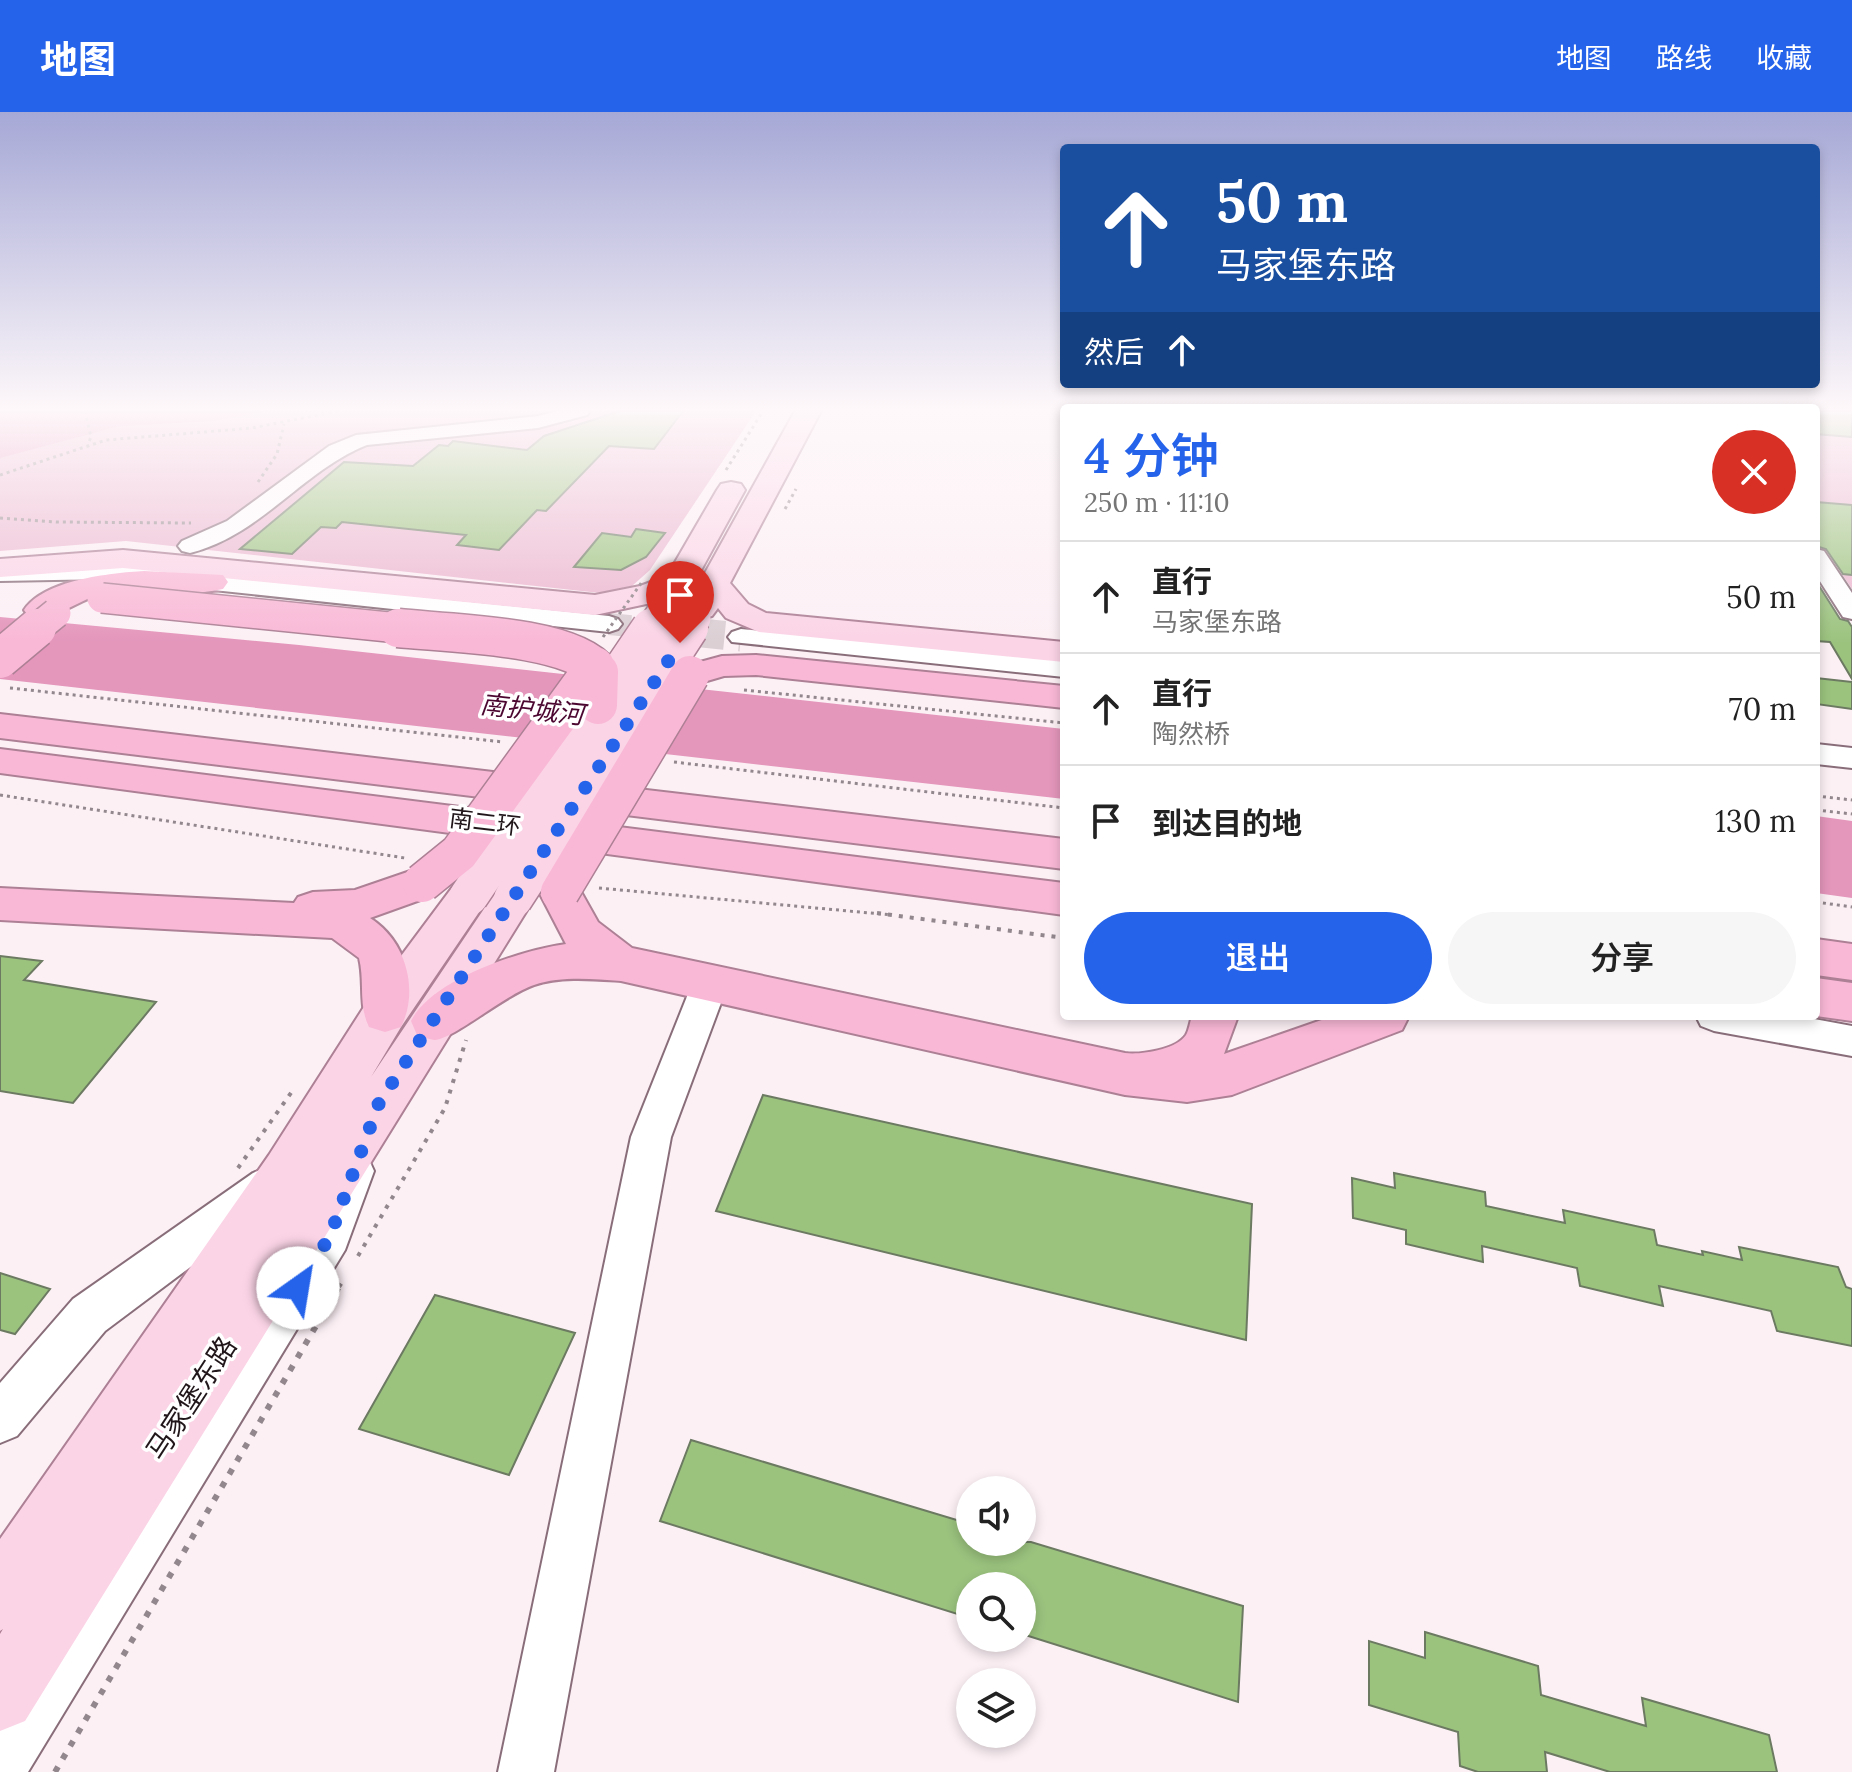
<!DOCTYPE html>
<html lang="zh">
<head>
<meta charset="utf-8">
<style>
	:root { --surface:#fff; --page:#f6f6f6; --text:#222; --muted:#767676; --line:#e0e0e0; --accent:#2563eb }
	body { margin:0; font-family:Lora,"Noto Sans SC",serif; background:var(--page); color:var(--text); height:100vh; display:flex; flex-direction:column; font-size:30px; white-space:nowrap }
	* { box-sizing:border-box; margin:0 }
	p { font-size:26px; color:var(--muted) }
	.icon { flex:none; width:44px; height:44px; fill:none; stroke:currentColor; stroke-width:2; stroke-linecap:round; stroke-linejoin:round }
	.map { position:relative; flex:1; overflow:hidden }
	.details { position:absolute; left:1060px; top:292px; width:760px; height:616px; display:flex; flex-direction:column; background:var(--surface); border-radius:8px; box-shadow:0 4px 12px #0003 }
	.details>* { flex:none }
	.hud { position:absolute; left:1060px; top:32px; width:760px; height:244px; border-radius:8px; box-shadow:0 4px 12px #0003; background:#1a4fa0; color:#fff; overflow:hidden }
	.fabs { position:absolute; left:956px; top:1364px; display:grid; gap:16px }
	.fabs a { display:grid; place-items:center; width:80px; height:80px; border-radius:50%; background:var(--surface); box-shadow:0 4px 12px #0003; font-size:40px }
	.pin { position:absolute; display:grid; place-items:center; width:68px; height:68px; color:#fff; margin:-82px -34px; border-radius:50% 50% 50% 0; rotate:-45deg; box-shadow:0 0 8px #0007 }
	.pin .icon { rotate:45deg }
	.me { position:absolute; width:88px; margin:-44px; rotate:32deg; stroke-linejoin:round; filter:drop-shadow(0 0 6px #0008) }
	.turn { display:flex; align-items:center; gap:28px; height:168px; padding:0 24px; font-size:36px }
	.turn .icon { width:104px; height:104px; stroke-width:2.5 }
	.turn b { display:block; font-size:56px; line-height:68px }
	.then { display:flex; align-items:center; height:76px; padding:0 24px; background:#0003; gap:16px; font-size:30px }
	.round { display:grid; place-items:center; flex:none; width:84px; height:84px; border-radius:42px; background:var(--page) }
	.headline { display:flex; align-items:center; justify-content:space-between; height:136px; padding:0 24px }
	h1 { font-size:48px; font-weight:600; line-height:60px; color:var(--accent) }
	.button { display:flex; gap:16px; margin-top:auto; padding:16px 24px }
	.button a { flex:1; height:92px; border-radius:48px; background:var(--accent); color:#fff; font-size:32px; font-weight:600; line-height:92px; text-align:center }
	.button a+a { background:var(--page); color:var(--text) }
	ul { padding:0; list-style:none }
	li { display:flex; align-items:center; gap:24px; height:112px; padding:0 24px; border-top:2px solid var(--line) }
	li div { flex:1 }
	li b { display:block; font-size:30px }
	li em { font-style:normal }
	header { display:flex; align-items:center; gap:48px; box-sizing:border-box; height:112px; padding:0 40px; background:var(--accent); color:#fff }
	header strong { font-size:38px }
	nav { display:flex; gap:44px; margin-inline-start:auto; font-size:28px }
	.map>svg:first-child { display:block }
</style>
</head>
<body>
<header>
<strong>地图</strong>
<nav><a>地图</a><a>路线</a><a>收藏</a></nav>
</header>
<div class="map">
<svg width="1852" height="1660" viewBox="0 0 1852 1660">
	<rect width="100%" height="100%" fill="#fcf0f5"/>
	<path fill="#ebb7cf" d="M 0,299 L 756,299 L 650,458 L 632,474 L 600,481 L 126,429 L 0,439 Z
		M 1816,299 L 1852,299 L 1852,477 L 1816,424 Z"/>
	<path fill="#e496bb" d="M 0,299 L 269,299 L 214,309 L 120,314 L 0,346 Z
		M 0,505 L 299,533 L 1064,617 L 1064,687 L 0,567 Z
		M 1816,704 L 1852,709 L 1852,786 L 1816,781 Z"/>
	<path fill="#9bc37e" stroke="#6c7a62" stroke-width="2" d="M 620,299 L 683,299 L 654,337 L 609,334 L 546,399 L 537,398 L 499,438 L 457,433 L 466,423 L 342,410 L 336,416 L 321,415 L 292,442 L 240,437 L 344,350 L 413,354 L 439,333 L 448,334 L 453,329 L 527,338 L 544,324 Z
		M 1816,299 L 1852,299 L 1852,325 L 1816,322 Z
		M 1816,390 L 1852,393 L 1852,463 L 1843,462 L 1826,437 L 1816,434 Z
		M 636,417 L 665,421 L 646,445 L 621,458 L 574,455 L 602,421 L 631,425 Z
		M 1816,469 L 1840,507 L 1848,509 L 1852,515 L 1852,567 L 1830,530 L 1816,529 Z
		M 1816,566 L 1852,570 L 1852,597 L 1816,592 Z
		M 0,844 L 42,849 L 24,868 L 156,890 L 73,991 L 0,979 Z
		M 763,983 L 1252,1092 L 1246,1228 L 716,1099 Z
		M 1394,1061 L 1485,1080 L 1486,1094 L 1565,1111 L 1563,1098 L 1654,1118 L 1657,1133 L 1703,1143 L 1702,1139 L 1742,1148 L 1739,1135 L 1838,1155 L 1846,1175 L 1852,1177 L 1852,1234 L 1777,1219 L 1771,1199 L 1659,1174 L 1663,1194 L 1580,1174 L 1577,1156 L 1482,1134 L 1483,1150 L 1406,1132 L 1406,1118 L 1353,1106 L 1352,1066 L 1395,1076 Z
		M 0,1161 L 50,1177 L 15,1222 L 0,1218 Z
		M 435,1183 L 575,1221 L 509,1363 L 359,1317 Z
		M 691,1328 L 970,1412 L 970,1430 L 1031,1430 L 1243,1494 L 1238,1590 L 1022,1522 L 1022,1474 L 970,1474 L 970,1506 L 660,1409 Z
		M 1425,1520 L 1538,1554 L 1541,1583 L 1646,1614 L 1642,1586 L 1769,1623 L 1777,1660 L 1610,1660 L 1545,1640 L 1547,1660 L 1478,1660 L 1460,1654 L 1458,1620 L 1369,1593 L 1369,1529 L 1425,1546 Z"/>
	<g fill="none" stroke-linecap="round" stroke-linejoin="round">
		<path stroke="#dbcfd4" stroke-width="22" stroke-dasharray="22 11" stroke-linecap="butt" d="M 609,512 L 672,518"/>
		<path stroke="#dbcfd4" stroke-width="29" stroke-dasharray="29 15" stroke-linecap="butt" d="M 652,516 L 741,525"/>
		<g stroke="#896e7a" stroke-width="4">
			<path id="minor" d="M 558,299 L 590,299 L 587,303 L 538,316 L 367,333 C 302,359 260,424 190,441 L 182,439 L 178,434 L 182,429 L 227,409 L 329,334 L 356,323 L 538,304 Z
				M 1816,437 L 1824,439 L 1852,481 L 1852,507 L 1843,505 L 1816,463 Z
				M 109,453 L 609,504 L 618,507 L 622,512 L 618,517 L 609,520 L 109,467 L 0,469 L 0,455 Z
				M 741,517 L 1064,549 L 1064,565 L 732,530 L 728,525 L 732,520 Z
				M 1816,632 L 1852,636 L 1852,656 L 1816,652 Z
				M 710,858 L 722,862 L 728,872 L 671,1025 L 554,1660 L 498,1660 L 631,1025 L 692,872 L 698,862 Z
				M 1696,904 L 1798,904 L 1852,914 L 1852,944 L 1714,919 L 1701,914 Z
				M 354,1040 L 368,1046 L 374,1059 L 345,1138 L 28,1660 L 0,1660 L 0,1602 L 313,1112 L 340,1046 Z
				M 267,1055 L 281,1061 L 287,1074 L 281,1087 L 105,1219 L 17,1324 L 0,1331 L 0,1271 L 73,1187 L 253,1061 Z"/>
		</g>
		<g stroke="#ad8095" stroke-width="4">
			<path id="major" d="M 795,299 L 821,299 L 730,471 L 748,492 L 766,501 L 1064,530 L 1064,550 L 759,520 L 726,506 L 718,496 L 712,504 L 701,507 L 690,504 L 685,497 Z
				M 731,370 L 741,372 L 745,378 L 681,495 L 676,502 L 665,505 L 654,502 L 649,495 L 651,491 L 595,503 L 123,456 L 0,465 L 0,447 L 123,438 L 595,483 L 640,474 L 667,464 L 717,378 L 721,372 Z
				M 469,768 L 484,773 L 490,784 L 401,915 L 371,965 L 498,776 L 513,771 L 528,776 L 534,787 L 25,1609 L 0,1619 L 0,1522 L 3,1517 L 0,1519 L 0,1427 L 269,1043 L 369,887 L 454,773 Z"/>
		</g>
		<g stroke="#ad8095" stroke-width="4">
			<path id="highway" d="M 144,459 L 223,463 L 228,470 L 223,477 C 185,486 143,475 104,482 C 78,486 55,511 29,505 L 24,498 C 44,468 110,461 144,459 Z
				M 756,543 L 1064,574 L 1064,596 L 756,563 L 724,564 L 690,574 L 678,570 L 673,563 L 678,556 L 722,544 Z
				M 0,602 L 1064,727 L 1064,757 L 0,626 Z
				M 0,637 L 1064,771 L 1064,803 L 0,661 Z
				M 422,755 L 437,760 L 443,771 L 437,782 L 370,806 C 405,828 420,877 401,915 L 385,920 L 369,915 C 358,893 365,869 359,846 L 332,826 L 0,808 L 0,776 L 294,791 L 298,785 L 313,780 L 355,778 Z
				M 560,764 L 575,769 L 598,810 L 632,836 L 1125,941 C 1140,943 1176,938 1186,923 C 1189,918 1190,910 1192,904 L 1238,904 L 1224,942 L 1333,904 L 1409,904 L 1402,918 L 1232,983 L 1187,990 L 1125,983 L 621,869 C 592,867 561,864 534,873 C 506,882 455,926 435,928 C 430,928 423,924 417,923 L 411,909 C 432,867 522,838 566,832 L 539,780 L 545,769 Z
				M 1816,827 L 1852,832 L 1852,868 L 1816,863 Z
				M 1816,866 L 1852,871 L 1852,909 L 1816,904 Z"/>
		</g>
		<path stroke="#92878c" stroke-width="3" stroke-dasharray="3 4" stroke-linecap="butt" d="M 85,299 L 91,325 L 88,332
			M 726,358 L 763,299
			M 0,363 L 106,328 L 252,316 L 338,299
			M 258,370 L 277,342 L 284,312
			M 785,397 L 796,377
			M 0,406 L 57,410 L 191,411
			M 10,576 L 503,630
			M 744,578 L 1064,611
			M 674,650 L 1064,696
			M 0,683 L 405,746
			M 1816,684 L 1852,688
			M 1816,698 L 1852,702
			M 599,776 L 892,803
			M 1816,790 L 1852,795"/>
		<path stroke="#92878c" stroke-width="4" stroke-dasharray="4 7" stroke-linecap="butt" d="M 877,801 L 1064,826
			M 238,1056 L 293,978
			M 358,1144 L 445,996 L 466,928
			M 339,1175 L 343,1169"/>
		<path stroke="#92878c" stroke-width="6" stroke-dasharray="6 9" stroke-linecap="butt" d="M 55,1660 L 340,1173"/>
		<use href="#minor" fill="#fff" fill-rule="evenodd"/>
		<use href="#major" fill="#fbd4e6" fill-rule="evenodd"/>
		<use href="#highway" fill="#f9b8d6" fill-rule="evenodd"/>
		<g stroke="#ad8095" stroke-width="32" stroke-linecap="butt">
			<path id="major-bridge-far1" d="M 650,518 L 660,503
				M 688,518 L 696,506"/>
		</g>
		<g stroke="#ad8095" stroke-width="41" stroke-linecap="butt">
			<path id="major-bridge" d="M 469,784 L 651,516
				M 513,787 L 689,516"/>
		</g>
		<g stroke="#ad8095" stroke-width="32" stroke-linecap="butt">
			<path id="highway-bridge-far1" d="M 102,486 L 418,518
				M 35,518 L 56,501"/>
		</g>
		<g stroke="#ad8095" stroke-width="41" stroke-linecap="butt">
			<path id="highway-bridge" d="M 398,516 C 444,521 573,523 599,560 L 598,593
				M 0,547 L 37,516
				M 422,771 L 459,741 L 595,554
				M 560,780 L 690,563"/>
		</g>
		<path stroke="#92878c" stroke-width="3" stroke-dasharray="3 4" stroke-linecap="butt" d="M 603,525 L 642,470"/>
		<use href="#major-bridge-far1" stroke="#fbd4e6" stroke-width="29"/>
		<use href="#major-bridge" stroke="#fbd4e6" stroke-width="38"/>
		<use href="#highway-bridge-far1" stroke="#f9b8d6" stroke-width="29"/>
		<use href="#highway-bridge" stroke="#f9b8d6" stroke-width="38"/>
	</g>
	<linearGradient id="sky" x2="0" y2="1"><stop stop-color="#a6a8d6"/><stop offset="0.56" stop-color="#fef8fa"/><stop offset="1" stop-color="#fef8fa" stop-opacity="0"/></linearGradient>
	<rect width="1852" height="531" fill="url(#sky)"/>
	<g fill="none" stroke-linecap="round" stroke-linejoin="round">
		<path stroke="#2563eb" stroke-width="14" stroke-dasharray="0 25.2" d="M 298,1176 L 330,1124 L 379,991 L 680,531"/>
	</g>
	<g text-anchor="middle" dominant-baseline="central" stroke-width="7" stroke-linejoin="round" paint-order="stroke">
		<g font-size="24" fill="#21171b" stroke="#fff">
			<text transform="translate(485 710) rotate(7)">南二环</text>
		</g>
		<g font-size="26" font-style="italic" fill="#4c0731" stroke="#fff">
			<text transform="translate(532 597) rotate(6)">南护城河</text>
		</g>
		<g font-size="28" fill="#21171b" stroke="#fff">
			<text transform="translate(191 1286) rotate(-57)">马家堡东路</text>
		</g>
	</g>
</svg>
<div class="fabs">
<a><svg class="icon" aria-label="sound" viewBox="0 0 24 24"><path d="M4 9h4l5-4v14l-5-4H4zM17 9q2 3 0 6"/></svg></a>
<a><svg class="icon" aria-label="search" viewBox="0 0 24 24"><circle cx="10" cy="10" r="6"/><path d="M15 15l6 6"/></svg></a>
<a><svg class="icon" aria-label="layers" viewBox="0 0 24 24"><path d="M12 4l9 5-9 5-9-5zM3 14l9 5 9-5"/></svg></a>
</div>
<div class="pin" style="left:680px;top:531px;background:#d93025"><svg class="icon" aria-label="arrive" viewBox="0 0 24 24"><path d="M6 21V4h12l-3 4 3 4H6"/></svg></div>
<svg class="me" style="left:298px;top:1176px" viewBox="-20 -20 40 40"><circle r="19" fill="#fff"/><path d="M0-13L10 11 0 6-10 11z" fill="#2563eb"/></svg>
<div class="hud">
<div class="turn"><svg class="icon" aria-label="ahead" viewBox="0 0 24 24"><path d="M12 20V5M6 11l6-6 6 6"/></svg><div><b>50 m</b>马家堡东路</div></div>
<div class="then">然后<svg class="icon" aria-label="ahead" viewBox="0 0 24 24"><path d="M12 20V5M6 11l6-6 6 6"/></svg></div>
</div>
<section class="details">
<div class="headline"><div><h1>4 分钟</h1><p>250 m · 11:10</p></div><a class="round" style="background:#d93025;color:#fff"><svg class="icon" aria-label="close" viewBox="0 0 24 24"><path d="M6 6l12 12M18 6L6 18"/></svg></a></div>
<ul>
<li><svg class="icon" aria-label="ahead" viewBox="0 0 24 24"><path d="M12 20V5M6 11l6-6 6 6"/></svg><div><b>直行</b><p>马家堡东路</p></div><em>50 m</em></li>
<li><svg class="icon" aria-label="ahead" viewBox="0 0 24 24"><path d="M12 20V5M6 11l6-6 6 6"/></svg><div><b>直行</b><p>陶然桥</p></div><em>70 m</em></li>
<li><svg class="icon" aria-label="arrive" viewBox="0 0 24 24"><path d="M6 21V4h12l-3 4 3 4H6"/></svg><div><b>到达目的地</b></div><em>130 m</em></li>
</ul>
<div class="button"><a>退出</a><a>分享</a></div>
</section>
</div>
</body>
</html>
